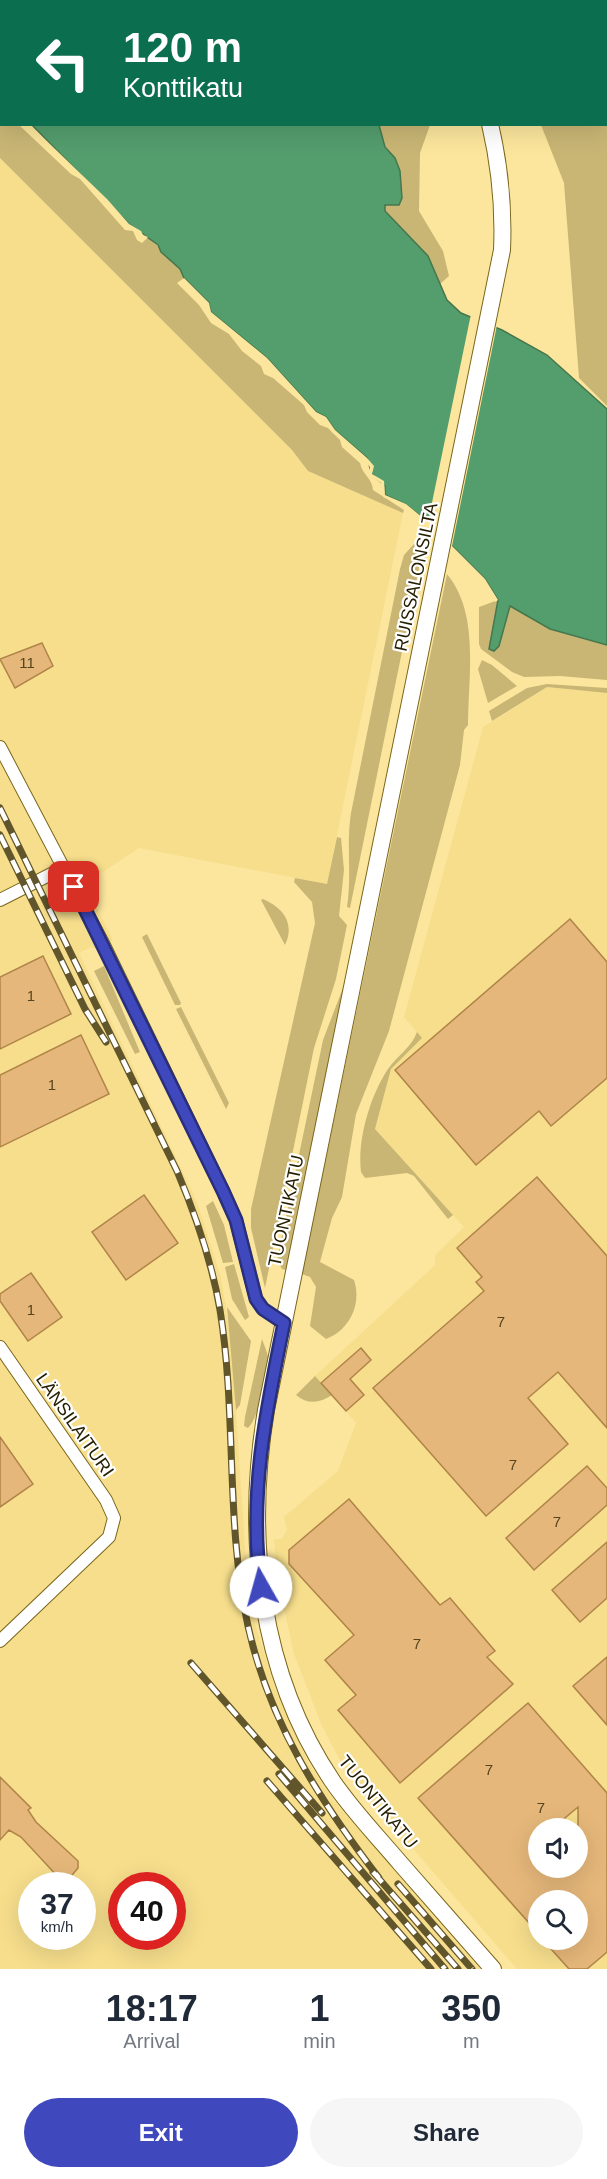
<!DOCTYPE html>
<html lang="en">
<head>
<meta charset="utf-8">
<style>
	:root { --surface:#fff; --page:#f6f6f7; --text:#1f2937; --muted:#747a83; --accent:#3f48bd }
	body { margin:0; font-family:Helvetica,sans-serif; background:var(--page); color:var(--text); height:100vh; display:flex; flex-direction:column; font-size:22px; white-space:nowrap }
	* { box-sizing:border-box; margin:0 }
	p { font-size:20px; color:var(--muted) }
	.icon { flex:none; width:33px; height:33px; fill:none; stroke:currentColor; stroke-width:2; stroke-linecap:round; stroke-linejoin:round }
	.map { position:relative; height:1969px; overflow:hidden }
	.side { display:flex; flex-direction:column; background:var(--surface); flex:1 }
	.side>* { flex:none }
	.banner { position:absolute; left:0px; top:0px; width:608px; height:126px; box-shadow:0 6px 24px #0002; background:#0b6e4f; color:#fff; overflow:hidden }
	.fabs { position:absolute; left:528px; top:1818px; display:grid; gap:12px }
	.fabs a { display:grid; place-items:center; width:60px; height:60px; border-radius:50%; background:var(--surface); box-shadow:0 6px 24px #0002; font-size:30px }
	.speed { position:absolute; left:18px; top:1872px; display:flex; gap:12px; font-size:30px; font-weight:700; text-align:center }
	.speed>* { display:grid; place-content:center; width:78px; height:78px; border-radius:50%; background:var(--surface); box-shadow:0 6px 24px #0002; line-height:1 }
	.speed small { font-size:15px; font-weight:400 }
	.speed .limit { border:9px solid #d22; background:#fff; color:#111 }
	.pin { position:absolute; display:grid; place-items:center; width:51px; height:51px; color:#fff; margin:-26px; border-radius:12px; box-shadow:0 3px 9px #0006 }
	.me { position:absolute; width:66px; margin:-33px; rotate:353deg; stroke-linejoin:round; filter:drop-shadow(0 0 4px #0008) }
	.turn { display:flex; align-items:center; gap:21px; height:126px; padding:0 24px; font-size:27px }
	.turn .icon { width:78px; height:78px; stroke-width:2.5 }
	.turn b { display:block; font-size:42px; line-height:51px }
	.eta { display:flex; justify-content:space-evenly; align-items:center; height:102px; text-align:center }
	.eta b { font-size:36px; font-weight:700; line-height:42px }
	.action { display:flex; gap:12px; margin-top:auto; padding:12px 24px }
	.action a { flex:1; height:69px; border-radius:36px; background:var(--accent); color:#fff; font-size:24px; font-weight:700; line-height:69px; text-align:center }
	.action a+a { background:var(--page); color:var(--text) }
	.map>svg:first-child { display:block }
</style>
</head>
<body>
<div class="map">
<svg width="607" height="1969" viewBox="0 0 607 1969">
	<rect width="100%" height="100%" fill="#fce69d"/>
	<path fill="#f6de8c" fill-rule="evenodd" d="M 0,158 L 292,450 L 308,471 L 403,513 L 327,884 L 139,848 L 85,884 L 113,940 L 96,949 L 91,947 L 79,953 L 197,1202 L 221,1277 L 232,1348 L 247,1578 L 254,1620 L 277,1694 L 309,1764 L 333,1800 L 480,1969 L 0,1969 ZM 32,1886 L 82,1886 L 82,1936 L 32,1936 ZM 122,1886 L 172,1886 L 172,1936 L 122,1936 Z
		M 547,687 L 607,693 L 607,1969 L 517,1969 L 357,1784 L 341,1762 L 322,1726 L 294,1654 L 277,1576 L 274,1539 L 282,1539 L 287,1530 L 284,1517 L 338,1471 L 356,1423 L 315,1376 L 435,1265 L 435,1255 L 464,1227 L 375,1129 L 391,1069 L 422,1038 L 404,1017 L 483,727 ZM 538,1828 L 578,1828 L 578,1868 L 538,1868 ZM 538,1900 L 578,1900 L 578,1940 L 538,1940 Z"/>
	<path fill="#c9b675" d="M 475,0 L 607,0 L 607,406 L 579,378 L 564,183 L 541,125 L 606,124 L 606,2 Z
		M 0,107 L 2,124 L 19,125 L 71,174 L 80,179 L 125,230 L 133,231 L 137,240 L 142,243 L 148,237 L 188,275 L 177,283 L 199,305 L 211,323 L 229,334 L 242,351 L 261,366 L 264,374 L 273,378 L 304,405 L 307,412 L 320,425 L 328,428 L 340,440 L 342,447 L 360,463 C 362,474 372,478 373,490 L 404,510 L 403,513 L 308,471 L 292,450 L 0,158 Z
		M 379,125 L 430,125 L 420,153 L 419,211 L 443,251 L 449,276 L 440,284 L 428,256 L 385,211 L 385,205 L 399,205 L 402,198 L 400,171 L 395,158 L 385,148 Z
		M 414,544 L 423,548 L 350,908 L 347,907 C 352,875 346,845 351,813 L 400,569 L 404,555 Z
		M 447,574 C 480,614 468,676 468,725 L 464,730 L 460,765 L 389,1031 L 356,1114 L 342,1197 L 332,1218 L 320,1262 L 354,1280 C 362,1303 350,1330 326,1339 L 310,1326 L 316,1287 L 310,1277 L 302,1274 Z
		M 498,600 L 496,615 L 505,621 L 510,605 L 550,629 L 607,645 L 607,680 L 560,676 L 524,677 L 512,672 L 481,649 L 479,644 L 479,607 Z
		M 482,660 L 492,665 L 517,686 L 488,703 L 478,669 Z
		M 547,684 L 607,688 L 607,693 L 547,687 L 492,721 L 489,711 L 527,688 Z
		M 337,837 L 341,838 L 344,870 L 339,916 L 347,925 L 336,979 L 314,1048 L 265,1288 L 251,1228 L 251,1209 L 315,923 L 312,902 L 294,882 L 295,878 L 327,884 Z
		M 263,899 C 284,908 295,924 285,945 L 261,900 Z
		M 147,934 L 181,1003 L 180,1005 L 175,1005 L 142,937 Z
		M 104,966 L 140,1052 L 135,1054 L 94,971 Z
		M 346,980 L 286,1270 L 282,1269 L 277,1260 L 323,1040 Z
		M 181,1007 L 229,1103 L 226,1109 L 176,1009 Z
		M 417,1032 L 422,1038 L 391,1069 L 375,1129 L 453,1215 L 448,1219 L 414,1176 L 407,1173 L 365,1178 L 361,1172 C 357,1140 370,1096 388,1069 C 397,1056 412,1047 417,1032 Z
		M 213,1201 L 224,1225 L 233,1262 L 223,1263 L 206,1206 Z
		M 234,1264 L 249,1317 L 245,1320 L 232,1299 L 225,1267 Z
		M 227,1307 L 251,1341 L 240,1405 L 236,1410 Z
		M 262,1339 C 264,1345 267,1351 268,1357 C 268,1373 259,1418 248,1428 L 244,1426 L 245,1417 Z
		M 315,1376 L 332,1395 C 320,1403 308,1405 296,1395 Z"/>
	<path fill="#549d6d" stroke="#46774d" stroke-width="1.5" d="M 0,0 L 311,0 L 311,1 L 2,2 L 1,95 Z
		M 32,125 L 379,125 L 385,147 L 395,158 L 400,171 L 402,198 L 399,205 L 385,205 L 385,211 L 428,256 L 447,300 L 461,313 L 502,330 L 547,355 L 607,409 L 607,645 L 550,629 L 510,606 L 499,646 L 494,651 L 489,649 L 498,600 L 485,579 L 427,521 L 405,504 L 385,495 L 385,486 L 372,474 L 367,458 L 335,430 L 326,417 L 316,412 L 267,358 L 211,312 L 209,303 L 184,278 L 180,269 L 161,252 L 158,245 L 129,224 Z"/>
	<path fill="#fce69d" d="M 29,124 L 107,199 L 129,224 L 141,231 L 143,235 L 148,237 L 145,240 L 127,226 L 105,201 L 70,169 Z
		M 184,278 L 209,303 L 211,312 L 267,358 L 316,412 L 326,417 L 335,430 L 367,458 L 374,466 L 372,474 L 384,481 L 385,495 L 406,504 L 428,522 L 471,314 L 497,325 L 452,546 L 485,579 L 498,600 L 495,602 L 482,581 L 425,523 L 403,506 L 383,497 L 381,483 L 370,475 L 370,467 L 364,460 L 332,432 L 324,420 L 314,414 L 265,360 L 209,314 L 206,304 L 182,280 Z"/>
	<path fill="#e5b77a" stroke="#b08448" stroke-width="1.5" fill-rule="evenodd" d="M 42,643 L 53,666 L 15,688 L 0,659 Z
		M 570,919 L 607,962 L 607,1078 L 551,1126 L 539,1111 L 476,1165 L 395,1070 Z
		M 43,956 L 71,1014 L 0,1049 L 0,977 Z
		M 81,1035 L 109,1094 L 0,1147 L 0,1075 Z
		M 537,1177 L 607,1256 L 607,1428 L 558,1372 L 528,1398 L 568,1444 L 486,1516 L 373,1388 L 484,1291 L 476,1282 L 482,1277 L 457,1248 Z
		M 144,1195 L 178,1243 L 126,1280 L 92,1232 Z
		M 31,1273 L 62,1317 L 28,1341 L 0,1301 L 0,1294 Z
		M 361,1348 L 371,1360 L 350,1379 L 364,1395 L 346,1411 L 321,1383 Z
		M 0,1437 L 33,1484 L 0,1507 Z
		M 587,1466 L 607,1488 L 607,1505 L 534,1570 L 506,1538 Z
		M 349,1499 L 440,1605 L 450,1598 L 495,1651 L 487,1657 L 513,1684 L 400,1783 L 338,1710 L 356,1695 L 325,1660 L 354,1635 L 289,1564 L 289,1550 Z
		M 607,1542 L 607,1598 L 580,1622 L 552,1590 Z
		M 607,1657 L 607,1725 L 573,1686 Z
		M 528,1703 L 607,1793 L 607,1952 L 587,1969 L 569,1969 L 543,1940 L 578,1940 L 578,1900 L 538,1900 L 538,1933 L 418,1798 ZM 578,1807 L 578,1868 L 538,1868 L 538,1828 L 553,1828 Z
		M 0,1777 L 31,1808 L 28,1810 L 36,1822 L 78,1861 L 78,1868 L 68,1880 L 60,1879 L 21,1837 L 9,1830 L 0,1840 Z"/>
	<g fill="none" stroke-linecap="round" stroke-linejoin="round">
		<g stroke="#7a661a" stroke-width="14">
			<path id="minor" d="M 0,747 L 104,945 L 223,1191 L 236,1220 L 256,1299 L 263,1309 L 284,1323
				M 0,900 L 63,868
				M 0,1347 L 106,1500 L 114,1518 L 109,1537 L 0,1641"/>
		</g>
		<g stroke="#7a661a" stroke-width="18">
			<path id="tertiary" d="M 461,0 L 462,2
				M 490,124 C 500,167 504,206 502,250 L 266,1410 C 245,1537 259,1673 333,1782 C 353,1811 377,1836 400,1863 C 431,1898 462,1934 493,1969"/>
		</g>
		<use href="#minor" stroke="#fff" stroke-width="12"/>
		<use href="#tertiary" stroke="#fff" stroke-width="16"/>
		<g stroke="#61552c" stroke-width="7">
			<path id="rail" d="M 0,808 L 177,1171 C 196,1216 212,1262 220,1310 C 237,1415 225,1522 248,1626 C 269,1722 320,1801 379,1878
				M 0,835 L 85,1009 L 106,1042
				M 191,1663 L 322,1813
				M 279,1774 L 445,1969
				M 267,1781 L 431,1969
				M 373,1872 L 458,1969
				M 398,1884 L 472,1969"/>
		</g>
		<use href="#rail" stroke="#fff" stroke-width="4.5" stroke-dasharray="14" stroke-linecap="butt"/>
	</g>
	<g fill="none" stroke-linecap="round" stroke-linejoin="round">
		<g stroke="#292f7b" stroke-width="15">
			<path id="route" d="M 74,887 L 223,1191 L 236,1220 L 256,1299 L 263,1309 L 284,1323 C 266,1410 248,1497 261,1587"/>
		</g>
		<use href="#route" stroke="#3f48bd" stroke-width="10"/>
	</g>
	<g text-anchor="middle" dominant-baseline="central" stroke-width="4.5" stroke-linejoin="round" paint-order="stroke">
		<g font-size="15" fill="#56441f">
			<text x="27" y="662">11</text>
			<text x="31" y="995">1</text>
			<text x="52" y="1084">1</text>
			<text x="31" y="1309">1</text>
			<text x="501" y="1321">7</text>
			<text x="513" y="1464">7</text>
			<text x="557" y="1521">7</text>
			<text x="417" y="1643">7</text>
			<text x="489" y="1769">7</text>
			<text x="541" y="1807">7</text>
		</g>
		<g font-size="18" fill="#261e01" stroke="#fff">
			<text transform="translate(416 577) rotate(-78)">RUISSALONSILTA</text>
			<text transform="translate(286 1211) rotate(-78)">TUONTIKATU</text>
			<text transform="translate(75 1425) rotate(55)">LÄNSILAITURI</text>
			<text transform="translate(378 1802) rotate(51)">TUONTIKATU</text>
		</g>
	</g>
</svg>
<div class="fabs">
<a><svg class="icon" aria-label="sound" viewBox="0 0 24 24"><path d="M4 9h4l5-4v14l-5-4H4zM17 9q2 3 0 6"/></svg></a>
<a><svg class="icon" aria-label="search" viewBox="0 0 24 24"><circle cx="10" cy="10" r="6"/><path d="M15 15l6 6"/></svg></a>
</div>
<div class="speed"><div>37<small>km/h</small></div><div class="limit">40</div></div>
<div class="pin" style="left:74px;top:887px;background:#d93025"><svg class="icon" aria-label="arrive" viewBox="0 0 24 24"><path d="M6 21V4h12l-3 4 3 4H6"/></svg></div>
<svg class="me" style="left:261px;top:1587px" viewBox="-20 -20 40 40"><circle r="19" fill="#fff"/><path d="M0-13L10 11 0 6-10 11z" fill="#3f48bd"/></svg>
<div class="banner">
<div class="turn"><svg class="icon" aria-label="left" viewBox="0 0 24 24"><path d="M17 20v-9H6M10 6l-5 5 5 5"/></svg><div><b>120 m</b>Konttikatu</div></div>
</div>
</div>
<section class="side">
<div class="eta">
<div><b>18:17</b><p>Arrival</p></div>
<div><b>1</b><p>min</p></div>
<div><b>350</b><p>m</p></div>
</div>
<div class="action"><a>Exit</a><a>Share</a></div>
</section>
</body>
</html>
